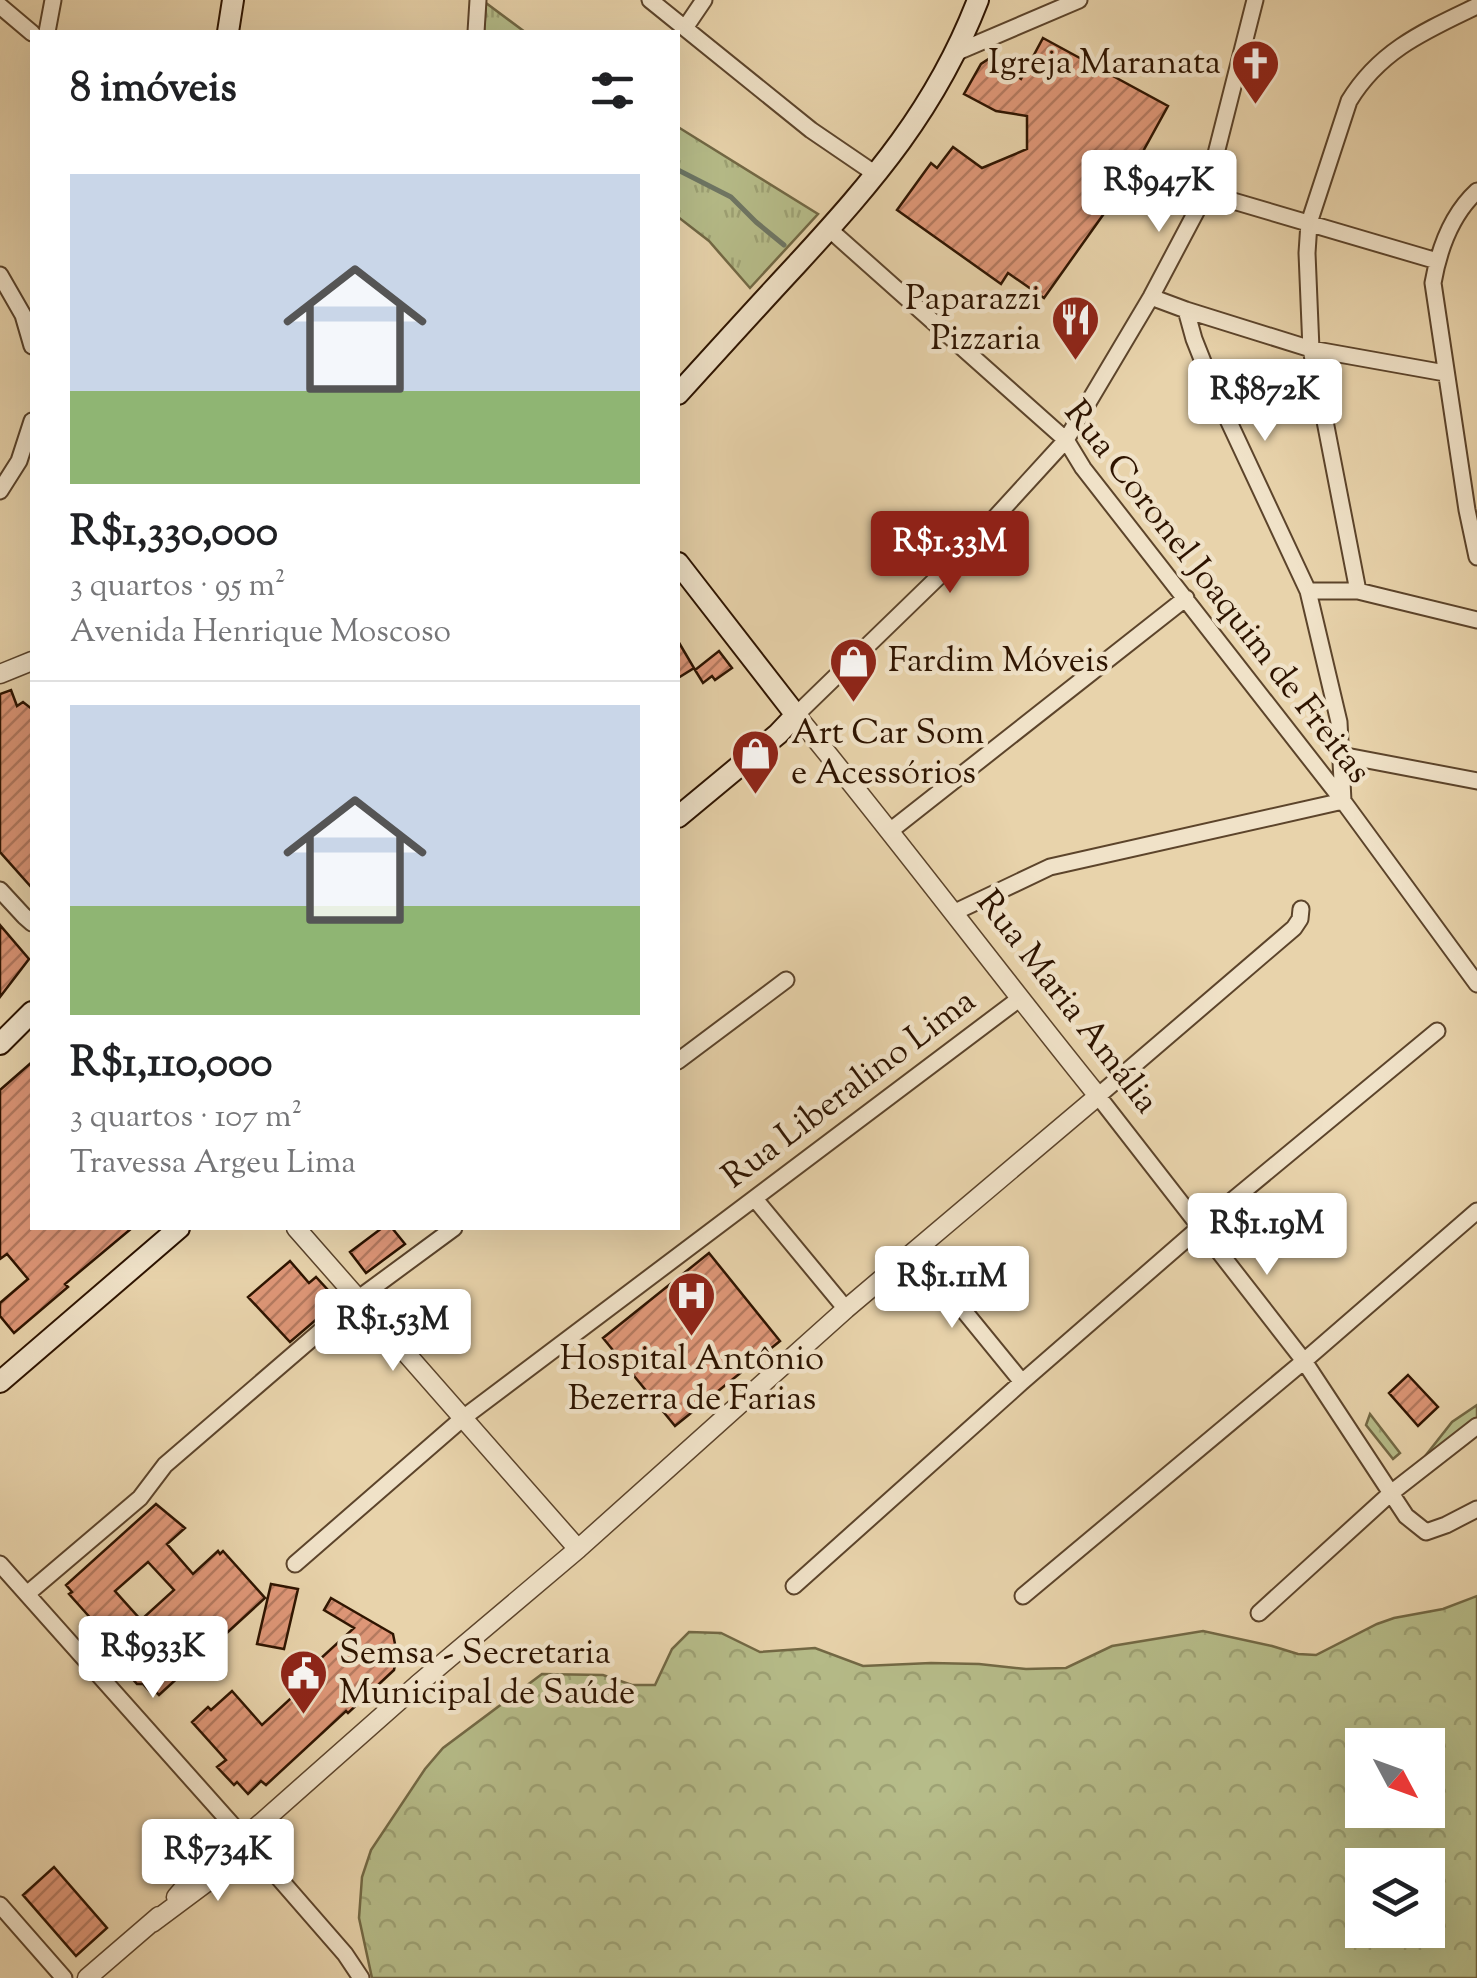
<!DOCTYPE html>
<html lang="pt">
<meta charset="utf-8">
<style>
body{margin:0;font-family:"Sorts Mill Goudy",serif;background:#f2f2f2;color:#202124;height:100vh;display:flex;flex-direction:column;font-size:38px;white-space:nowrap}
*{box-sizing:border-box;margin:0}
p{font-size:32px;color:#757577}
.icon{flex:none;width:55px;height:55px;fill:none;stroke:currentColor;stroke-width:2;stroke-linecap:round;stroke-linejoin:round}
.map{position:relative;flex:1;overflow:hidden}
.sheet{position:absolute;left:30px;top:30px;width:650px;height:1200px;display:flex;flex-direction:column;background:#fff;border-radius:0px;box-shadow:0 10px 40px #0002}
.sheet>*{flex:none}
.needle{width:65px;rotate:131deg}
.fabs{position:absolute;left:1345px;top:1728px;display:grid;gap:20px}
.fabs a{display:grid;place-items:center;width:100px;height:100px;border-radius:0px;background:#fff;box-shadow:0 10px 40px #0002;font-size:50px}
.price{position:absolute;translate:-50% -85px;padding:0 22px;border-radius:10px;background:#fff;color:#222;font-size:32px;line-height:65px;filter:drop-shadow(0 2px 5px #0008)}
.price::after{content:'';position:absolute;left:50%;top:60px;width:30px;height:22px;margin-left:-15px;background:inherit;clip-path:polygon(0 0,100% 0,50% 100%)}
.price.selected{background:#8f2418;color:#fff}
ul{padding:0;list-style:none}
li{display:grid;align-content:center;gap:20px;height:530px;padding:0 40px}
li+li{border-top:2px solid #e0e0e0}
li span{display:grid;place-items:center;height:310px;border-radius:0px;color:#555}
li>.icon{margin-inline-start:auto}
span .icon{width:180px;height:180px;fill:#fffc;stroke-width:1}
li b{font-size:42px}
h2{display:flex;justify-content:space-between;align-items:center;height:120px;padding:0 40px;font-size:42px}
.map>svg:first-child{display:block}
.grass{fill:url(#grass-tufts);stroke:#726844;stroke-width:2.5}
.forest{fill:url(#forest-crowns);stroke:#726844;stroke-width:2.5;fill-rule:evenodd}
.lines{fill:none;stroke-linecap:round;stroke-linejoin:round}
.stream{stroke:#6e7664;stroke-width:5}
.building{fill:url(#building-hatch);stroke:#2e1400;stroke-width:2.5;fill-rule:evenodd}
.minor-casing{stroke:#5c442b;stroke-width:19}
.tertiary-casing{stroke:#5c442b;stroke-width:21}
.secondary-casing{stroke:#2e1400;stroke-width:24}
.minor{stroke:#f0e2c8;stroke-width:15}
.tertiary{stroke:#f0e2c8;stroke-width:18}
.secondary{stroke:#f0e2c8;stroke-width:20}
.labels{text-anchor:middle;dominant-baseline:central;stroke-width:9;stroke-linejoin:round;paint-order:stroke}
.poi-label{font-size:35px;fill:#2e1400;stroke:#f0e2c8;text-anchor:start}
.street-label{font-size:35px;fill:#2e1400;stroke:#f0e2c8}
</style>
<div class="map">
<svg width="1477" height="1978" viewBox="0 0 1477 1978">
<defs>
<pattern id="grass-tufts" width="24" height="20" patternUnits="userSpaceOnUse" patternTransform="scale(2.5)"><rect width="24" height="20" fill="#b6bc89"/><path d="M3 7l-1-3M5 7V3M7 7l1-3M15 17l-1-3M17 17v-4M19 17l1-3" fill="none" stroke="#9da174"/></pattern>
<pattern id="forest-crowns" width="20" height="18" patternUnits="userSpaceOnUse" patternTransform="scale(2.5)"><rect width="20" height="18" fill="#b6bc89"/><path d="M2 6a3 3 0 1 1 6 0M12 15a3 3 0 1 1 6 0" fill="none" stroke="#9da174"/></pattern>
<pattern id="building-hatch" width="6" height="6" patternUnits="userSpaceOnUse" patternTransform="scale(2.5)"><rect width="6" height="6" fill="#df9778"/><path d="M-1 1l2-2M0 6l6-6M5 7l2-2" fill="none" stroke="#b57a60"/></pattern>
</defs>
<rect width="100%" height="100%" fill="#e8d3ab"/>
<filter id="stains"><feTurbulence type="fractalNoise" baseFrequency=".002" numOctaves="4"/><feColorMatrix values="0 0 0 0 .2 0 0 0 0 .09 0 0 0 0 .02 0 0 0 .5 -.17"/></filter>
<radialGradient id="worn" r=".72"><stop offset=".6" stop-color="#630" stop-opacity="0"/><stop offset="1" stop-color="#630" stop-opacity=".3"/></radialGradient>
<!-- grass -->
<path class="grass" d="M486 3 525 32H484Z
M678 127 818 214 750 288 709 241 678 217Z"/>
<!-- forest -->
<path class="forest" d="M1477 1405V1419L1422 1460 1452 1422Z
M1370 1414 1400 1453 1393 1459 1366 1425Z
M1477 1596V1978H372L359 1918 362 1877 371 1850 425 1769 443 1748 542 1674 603 1675 632 1685H655L672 1649 689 1632 721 1633 760 1652 815 1648 863 1666 931 1663 979 1664 1026 1669 1066 1668 1112 1646 1203 1631 1272 1646 1298 1654 1316 1655 1377 1624 1394 1618 1443 1609ZM1428 1745V1810H1362V1745ZM1428 1865V1930H1362V1865Z"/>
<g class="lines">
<!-- stream -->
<path class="stream" d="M678 170 731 197 756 222 784 245"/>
</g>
<!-- building -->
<path class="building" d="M1043 38 1168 106 1125 184 1044 298 1008 273 1001 284 897 210 931 163 937 168 953 147 982 168 1027 149V116L996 111 964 94 981 64 990 58 1021 79Z
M678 641 694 668 678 678Z
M719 651 732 668 715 680 712 676 703 683 695 670Z
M11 690 17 706 23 702 32 709V888L0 852V694Z
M0 925 29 959 0 997Z
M32 1062V1228H132L65 1284 68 1287 14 1333 0 1316V1303L28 1279 7 1254 0 1259V1090Z
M382 1228H392L405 1244 366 1273 350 1252Z
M709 1253 780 1341 675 1426 603 1338Z
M290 1261 309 1283 316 1277 338 1301 290 1342 248 1297Z
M1408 1375 1438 1407 1418 1426 1389 1393Z
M156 1504 185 1528 167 1544 193 1574 218 1551 220 1554 223 1551 265 1598 159 1695 156 1692 153 1695 143 1684H137L123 1668 124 1666 89 1626 94 1622 69 1594 72 1592 66 1585ZM148 1562 174 1590 141 1620 115 1591Z
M271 1584 298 1589 284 1649 257 1644Z
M331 1598 393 1634 397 1654 394 1670 348 1713 346 1711 266 1785 261 1781 248 1794 237 1782 234 1785 217 1767 226 1760 192 1722 208 1707 211 1710 232 1691 262 1725 314 1677 308 1670 354 1628 324 1610Z
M54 1867 107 1928 76 1956 23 1895Z"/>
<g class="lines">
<defs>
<path id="minor" d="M650 0 811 130 877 175
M0 6 32 33
M685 28 704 0
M47 32 53 0
M476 32 478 0
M955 53 1079 0
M1477 191C1451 215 1439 249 1433 283L1467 510 1477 557
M1206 193 1437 261
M829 229 1066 440 1083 468 1343 801 1477 984
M0 275 23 315 32 346
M1151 297 1186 310 1311 349 1445 373
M0 491 19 461 32 421
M1308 591H1358L1477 620
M1358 591 1311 349 1307 253 1309 223 1349 101C1380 50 1425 31 1477 6
M796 715 960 556 1066 440 1151 297 1206 193 1255 0
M1341 755 1477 781
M890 831 1186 598
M0 890 24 916 32 923
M1301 909 1300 919 1294 928 1098 1096 1304 1361 1406 1516 1426 1532 1446 1525 1477 1509
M953 913 1050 867 1343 801 1339 722 1308 591 1215 392 1194 339 1186 310
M678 1061 786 980
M755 1199 846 1309
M916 1252 1022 1382
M0 1564 244 1838 345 1954 361 1978
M295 1564 463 1418 1019 999
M794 1586 1022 1382 1199 1228 1437 1031
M27 1594 140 1498 165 1465 359 1298 454 1228
M1023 1596 1304 1361 1477 1211
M1259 1613 1391 1493 1477 1426
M0 1905 64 1978"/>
<path id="tertiary" d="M0 674 32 661
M296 1228 578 1549
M176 1897 212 1855 238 1843
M152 1923 207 1882 218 1873 244 1838 417 1685 578 1549 846 1309 1098 1096C996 970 899 840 796 715
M87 1978 159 1916"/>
<path id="secondary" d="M228 32 233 0
M678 394C717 351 757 307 797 264 874 180 936 109 978 0
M678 563 796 715 778 734 678 817
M0 1044 32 1012
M0 1382 179 1228"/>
</defs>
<!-- minor casing -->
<use href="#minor" class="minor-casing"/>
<!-- tertiary casing -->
<use href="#tertiary" class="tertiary-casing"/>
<!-- secondary casing -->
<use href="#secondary" class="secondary-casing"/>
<!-- minor -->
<use href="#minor" class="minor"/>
<!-- tertiary -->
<use href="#tertiary" class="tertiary"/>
<!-- secondary -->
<use href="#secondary" class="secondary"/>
</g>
<!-- icons -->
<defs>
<symbol id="church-pin" viewBox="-11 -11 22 30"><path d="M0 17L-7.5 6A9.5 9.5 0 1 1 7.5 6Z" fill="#8f2418" stroke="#f0e2c8"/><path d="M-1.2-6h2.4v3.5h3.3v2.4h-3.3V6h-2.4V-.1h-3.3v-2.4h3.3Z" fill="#fff"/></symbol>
<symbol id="restaurant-pin" viewBox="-11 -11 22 30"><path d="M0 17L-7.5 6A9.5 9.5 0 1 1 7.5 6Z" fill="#8f2418" stroke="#f0e2c8"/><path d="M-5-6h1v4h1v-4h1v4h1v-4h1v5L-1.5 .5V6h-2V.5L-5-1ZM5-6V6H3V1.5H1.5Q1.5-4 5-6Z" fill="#fff"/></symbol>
<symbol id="shop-pin" viewBox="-11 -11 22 30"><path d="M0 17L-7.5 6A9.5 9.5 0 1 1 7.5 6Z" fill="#8f2418" stroke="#f0e2c8"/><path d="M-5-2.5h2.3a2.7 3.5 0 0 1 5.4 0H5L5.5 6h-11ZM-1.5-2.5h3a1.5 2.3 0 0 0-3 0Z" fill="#fff"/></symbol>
<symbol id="hospital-pin" viewBox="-11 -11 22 30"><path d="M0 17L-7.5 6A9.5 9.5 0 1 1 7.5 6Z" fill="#8f2418" stroke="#f0e2c8"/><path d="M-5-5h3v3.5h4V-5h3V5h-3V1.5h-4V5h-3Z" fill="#fff"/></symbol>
<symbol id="civic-pin" viewBox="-11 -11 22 30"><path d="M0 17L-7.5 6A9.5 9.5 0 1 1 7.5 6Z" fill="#8f2418" stroke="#f0e2c8"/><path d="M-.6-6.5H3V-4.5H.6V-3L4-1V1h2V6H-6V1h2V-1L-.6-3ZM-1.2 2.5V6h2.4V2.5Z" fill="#fff"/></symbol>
</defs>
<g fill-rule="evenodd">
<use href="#church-pin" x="1228" y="36" width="55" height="75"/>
<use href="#restaurant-pin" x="1048" y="292" width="55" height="75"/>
<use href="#shop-pin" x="826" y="634" width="55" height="75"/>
<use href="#shop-pin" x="728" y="726" width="55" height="75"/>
<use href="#hospital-pin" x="664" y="1268" width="55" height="75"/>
<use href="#civic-pin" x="276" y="1646" width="55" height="75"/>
</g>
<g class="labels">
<!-- poi labels -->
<g class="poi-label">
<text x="1221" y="64" text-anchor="end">Igreja Maranata</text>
<text x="1041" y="300" text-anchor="end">Paparazzi<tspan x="1041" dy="40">Pizzaria</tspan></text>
<text x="888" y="662">Fardim Móveis</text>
<text x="791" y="734">Art Car Som<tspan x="791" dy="40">e Acessórios</tspan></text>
<text x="692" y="1360" text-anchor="middle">Hospital Antônio<tspan x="692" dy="40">Bezerra de Farias</tspan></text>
<text x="339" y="1654">Semsa - Secretaria<tspan x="339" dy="40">Municipal de Saúde</tspan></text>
</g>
<!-- street labels -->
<g class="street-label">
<text transform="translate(1216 593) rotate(52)">Rua Coronel Joaquim de Freitas</text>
<text transform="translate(1066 1003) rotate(52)">Rua Maria Amália</text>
<text transform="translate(850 1090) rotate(-37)">Rua Liberalino Lima</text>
</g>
</g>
<rect width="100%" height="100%" filter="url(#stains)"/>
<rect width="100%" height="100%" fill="url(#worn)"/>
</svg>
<div class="fabs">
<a><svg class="needle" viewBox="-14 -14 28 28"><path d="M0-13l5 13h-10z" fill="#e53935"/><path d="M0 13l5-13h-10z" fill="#757577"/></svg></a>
<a><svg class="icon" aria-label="layers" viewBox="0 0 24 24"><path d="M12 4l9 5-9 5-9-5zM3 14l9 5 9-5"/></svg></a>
</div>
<b class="price" style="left:1159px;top:235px">R$947K</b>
<b class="price" style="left:1265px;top:444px">R$872K</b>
<b class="price selected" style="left:950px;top:596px">R$1.33M</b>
<b class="price" style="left:1267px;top:1278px">R$1.19M</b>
<b class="price" style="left:952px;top:1331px">R$1.11M</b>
<b class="price" style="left:393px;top:1374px">R$1.53M</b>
<b class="price" style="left:153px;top:1701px">R$933K</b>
<b class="price" style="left:218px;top:1904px">R$734K</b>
<section class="sheet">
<h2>8 imóveis<svg class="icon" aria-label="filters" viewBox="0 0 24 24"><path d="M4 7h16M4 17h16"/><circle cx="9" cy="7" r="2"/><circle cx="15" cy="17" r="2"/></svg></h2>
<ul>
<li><span style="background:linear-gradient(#c9d6e8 70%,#8fb573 0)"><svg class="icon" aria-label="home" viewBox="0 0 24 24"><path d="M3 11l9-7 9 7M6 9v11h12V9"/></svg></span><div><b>R$1,330,000</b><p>3 quartos · 95 m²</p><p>Avenida Henrique Moscoso</p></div></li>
<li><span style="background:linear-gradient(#c9d6e8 65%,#8fb573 0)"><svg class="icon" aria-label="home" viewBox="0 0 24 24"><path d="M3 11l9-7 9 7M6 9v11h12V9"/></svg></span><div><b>R$1,110,000</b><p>3 quartos · 107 m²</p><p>Travessa Argeu Lima</p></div></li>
</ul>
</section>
</div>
